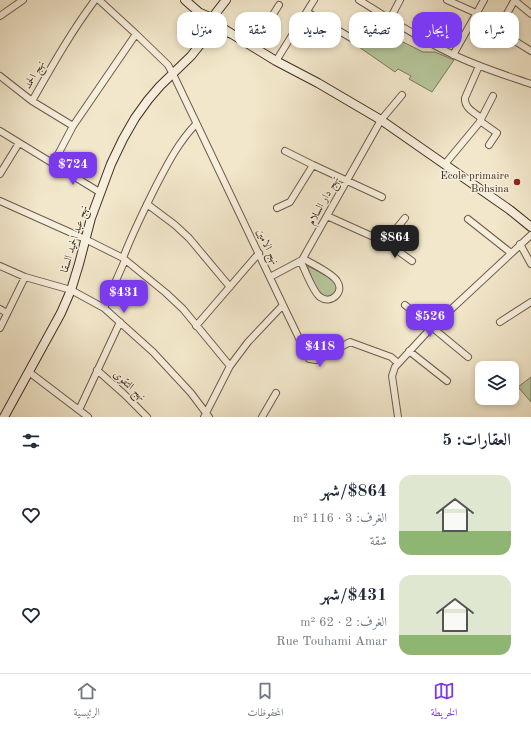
<!DOCTYPE html>
<html lang="ar">
<meta charset="utf-8">
<style>
body{margin:0;font-family:"Old Standard TT",Amiri,serif;background:#f2f2f3;color:#1f2937;direction:rtl;height:100vh;display:flex;flex-direction:column;font-size:15px;white-space:nowrap}
*{box-sizing:border-box;margin:0}
p{font-size:13px;color:#747a83}
.icon{flex:none;width:22px;height:22px;fill:none;stroke:currentColor;stroke-width:2;stroke-linecap:round;stroke-linejoin:round}
.map{position:relative;height:417px;overflow:hidden;direction:ltr}
.drawer{display:flex;flex-direction:column;background:#fff;flex:1}
.drawer>*{flex:none}
.guide{position:absolute;left:12px;top:12px;width:507px;height:36px;direction:rtl;display:flex;gap:8px}
.buttons{position:absolute;left:475px;top:361px;display:grid;gap:8px}
.buttons a{display:grid;place-items:center;width:44px;height:44px;border-radius:8px;background:#fff;box-shadow:0 2px 6px #0003;font-size:20px}
.price{position:absolute;translate:-50% -34px;padding:0 9px;border-radius:8px;background:#7c3aed;color:#fff;font-size:13px;line-height:26px;filter:drop-shadow(0 1px 2px #0008)}
.price::after{content:'';position:absolute;left:50%;top:24px;width:12px;height:9px;margin-left:-6px;background:inherit;clip-path:polygon(0 0,100% 0,50% 100%)}
.price.active{background:#222;color:#fff}
ul{padding:0;list-style:none}
li{display:flex;align-items:center;gap:12px;height:100px;padding:0 20px}
li span{display:grid;place-items:center;flex:none;width:112px;height:80px;border-radius:12px;color:#555}
li>.icon{margin-inline-start:auto}
span .icon{width:48px;height:48px;fill:#fffc;stroke-width:1}
li b{font-size:17px}
h2{display:flex;justify-content:space-between;align-items:center;height:48px;padding:0 20px;font-size:17px}
.chip{padding:0 14px;border-radius:12px;background:#fff;box-shadow:0 2px 6px #0003;font-size:14px;line-height:36px}
.chip.active{background:#7c3aed;color:#fff}
.tab-bar{display:flex;justify-content:space-around;align-items:center;height:56px;border-top:1px solid #e0e1e3;background:#fff;font-size:11px;color:#747a83}
.tab-bar a{display:grid;justify-items:center;gap:2px}
.tab-bar .active{color:#7c3aed}
.map>svg:first-child{display:block}
.green{fill:#b6c79b;stroke:#7c7a5e}
.lines{fill:none;stroke-linecap:round;stroke-linejoin:round}
.street-casing{stroke:#6d5c4b;stroke-width:8}
.secondary-casing{stroke:#412e20;stroke-width:10}
.street{stroke:#f7efdd;stroke-width:6}
.secondary{stroke:#f7efdd;stroke-width:8}
.poi-dot{fill:#8f2418;stroke:#f7efdd;stroke-width:1.5}
.labels{text-anchor:middle;dominant-baseline:central;stroke-width:3;stroke-linejoin:round;paint-order:stroke}
.street-label{font-size:11px;fill:#412e20;stroke:#f7efdd}
.poi-label{font-size:11px;fill:#412e20;stroke:#f7efdd;text-anchor:end}
</style>
<div class="map">
<svg width="531" height="417" viewBox="0 0 531 417">
<rect width="100%" height="100%" fill="#f2e7cb"/>
<filter id="stains"><feTurbulence type="fractalNoise" baseFrequency=".005" numOctaves="4"/><feColorMatrix values="0 0 0 0 .2 0 0 0 0 .09 0 0 0 0 .02 0 0 0 .5 -.17"/></filter>
<radialGradient id="worn" r=".72"><stop offset=".6" stop-color="#630" stop-opacity="0"/><stop offset="1" stop-color="#630" stop-opacity=".3"/></radialGradient>
<!-- green -->
<path class="green" d="M375 28 423 52H435L454 60 432 92 409 79 411 76 398 69 395 72 359 47Z
M308 266 332 279 337 286C336 291 335 295 330 296 318 300 311 276 308 268Z
M531 377V402L518 387Z"/>
<g class="lines">
<defs>
<path id="street" d="M359 0C390 19 421 40 454 55 479 67 505 75 531 84
M447 0 476 13
M514 0 531 14
M307 12 358 42
M0 16 23 0
M475 16 531 51
M390 19 400 0
M498 30 514 1
M136 34 168 65 173 74 283 305 248 342 230 366 204 417
M253 47 279 5
M453 55 484 0
M276 61 314 0
M479 66 465 98C464 108 474 112 481 118
M0 76 32 101 73 126
M32 101C52 66 71 32 95 0
M480 121 497 133 489 145
M0 131 101 193
M285 151 313 165 382 197
M53 164 73 126 136 34 99 0
M445 164 479 123 493 96
M0 174 19 143
M0 201 85 239 123 258 166 293 183 309 230 366
M147 204 175 225 189 238 230 287
M277 208 290 202 313 165
M327 216 387 243 392 234 405 218
M468 219 511 253
M387 243 412 261
M520 244 531 264
M123 258C132 234 144 210 156 186 168 163 178 143 196 124
M301 262C305 270 313 292 320 297 331 305 345 292 337 281 332 273 312 264 304 259
M0 266 25 277 71 290 104 308 153 352 191 393 209 417
M270 277 302 260 381 120 402 95
M283 305 309 359 316 360 319 359 350 342 391 357 398 363
M405 305 468 357
M104 308 125 260
M0 309 7 313
M500 322 531 302
M196 326 259 253
M0 328 25 277
M409 351 447 381
M97 370 124 394 147 417
M29 372 88 417
M79 410 120 322
M262 417 276 393
M398 417 392 376 395 367 431 328 531 235"/>
<path id="secondary" d="M185 0 202 15 208 23
M198 12 212 18 226 0
M217 21 224 29 232 34 276 61 318 83 381 120 510 210 531 227
M4 417 61 313 71 290 79 264 91 218 111 164 123 139 135 118 148 100 160 86 191 56 214 27 232 34"/>
</defs>
<!-- street casing -->
<use href="#street" class="street-casing"/>
<!-- secondary casing -->
<use href="#secondary" class="secondary-casing"/>
<!-- street -->
<use href="#street" class="street"/>
<!-- secondary -->
<use href="#secondary" class="secondary"/>
</g>
<!-- markers -->
<circle class="poi-dot" cx="517" cy="182" r="4"/>
<g class="labels">
<!-- street labels -->
<g class="street-label">
<text transform="translate(35 75) rotate(-60)">نهج الحمد</text>
<text transform="translate(324 201) rotate(-61)">نهج دار السلام</text>
<text transform="translate(75 239) rotate(-73)">نهج عبد الحميد السقا</text>
<text transform="translate(267 247) rotate(64)">نهج الامين</text>
<text transform="translate(129 386) rotate(42)">نهج التقوى</text>
</g>
<!-- poi labels -->
<g class="poi-label">
<text x="509" y="176">Ecole primaire<tspan x="509" dy="13">Bohsina</tspan></text>
</g>
</g>
<rect width="100%" height="100%" filter="url(#stains)"/>
<rect width="100%" height="100%" fill="url(#worn)"/>
</svg>
<div class="buttons">
<a><svg class="icon" aria-label="layers" viewBox="0 0 24 24"><path d="M12 4l9 5-9 5-9-5zM3 14l9 5 9-5"/></svg></a>
</div>
<b class="price" style="left:73px;top:186px">$724</b>
<b class="price active" style="left:395px;top:259px">$864</b>
<b class="price" style="left:124px;top:314px">$431</b>
<b class="price" style="left:430px;top:338px">$526</b>
<b class="price" style="left:320px;top:368px">$418</b>
<div class="guide">
<a class="chip">شراء</a>
<a class="chip active">إيجار</a>
<a class="chip">تصفية</a>
<a class="chip">جديد</a>
<a class="chip">شقة</a>
<a class="chip">منزل</a>
</div>
</div>
<section class="drawer">
<h2>العقارات: 5<svg class="icon" aria-label="filters" viewBox="0 0 24 24"><path d="M4 7h16M4 17h16"/><circle cx="9" cy="7" r="2"/><circle cx="15" cy="17" r="2"/></svg></h2>
<ul>
<li><span style="background:linear-gradient(#dfe7d0 70%,#8fb573 0)"><svg class="icon" aria-label="home" viewBox="0 0 24 24"><path d="M3 11l9-7 9 7M6 9v11h12V9"/></svg></span><div><b>$864/شهر</b><p>الغرف: 3 · 116 m²</p><p>شقة</p></div><svg class="icon" aria-label="heart" viewBox="0 0 24 24"><path d="M12 20l-8-8c-3-5 5-10 8-4 3-6 11-1 8 4z"/></svg></li>
<li><span style="background:linear-gradient(#dfe7d0 75%,#8fb573 0)"><svg class="icon" aria-label="home" viewBox="0 0 24 24"><path d="M3 11l9-7 9 7M6 9v11h12V9"/></svg></span><div><b>$431/شهر</b><p>الغرف: 2 · 62 m²</p><p>Rue Touhami Amar</p></div><svg class="icon" aria-label="heart" viewBox="0 0 24 24"><path d="M12 20l-8-8c-3-5 5-10 8-4 3-6 11-1 8 4z"/></svg></li>
</ul>
</section>
<nav class="tab-bar">
<a class="active"><svg class="icon" aria-label="map" viewBox="0 0 24 24"><path d="M3 6l6-2 6 2 6-2v14l-6 2-6-2-6 2zM9 4v14M15 6v14"/></svg>الخريطة</a>
<a><svg class="icon" aria-label="saved" viewBox="0 0 24 24"><path d="M7 4h10v16l-5-4-5 4z"/></svg>المحفوظات</a>
<a><svg class="icon" aria-label="home" viewBox="0 0 24 24"><path d="M3 11l9-7 9 7M6 9v11h12V9"/></svg>الرئيسية</a>
</nav>
